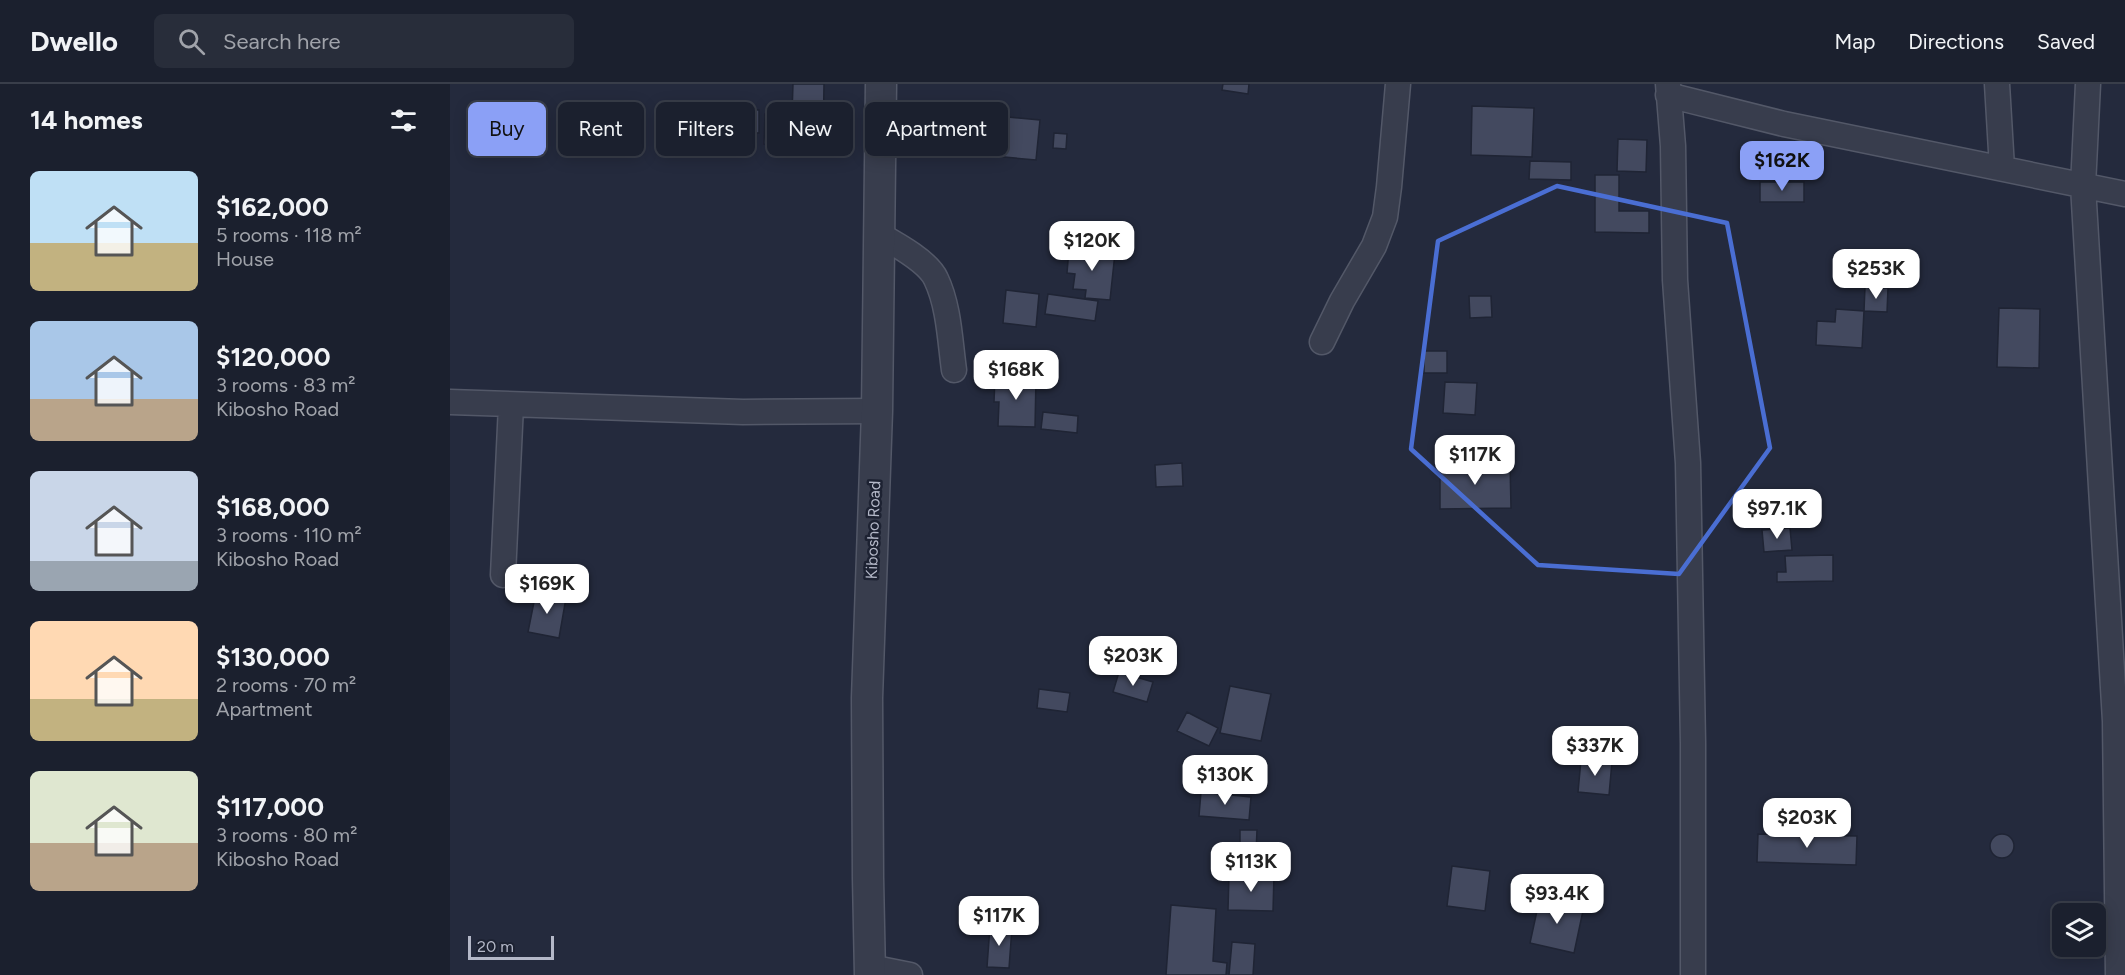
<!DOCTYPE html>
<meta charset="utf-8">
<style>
body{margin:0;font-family:Figtree,sans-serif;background:#282d3a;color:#f1f3f6;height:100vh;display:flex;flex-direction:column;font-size:22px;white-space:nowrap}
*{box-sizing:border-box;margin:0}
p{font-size:20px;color:#a0a3aa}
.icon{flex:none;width:33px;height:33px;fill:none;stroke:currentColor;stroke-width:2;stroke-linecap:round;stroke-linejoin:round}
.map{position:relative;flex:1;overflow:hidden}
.sheet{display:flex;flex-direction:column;background:#1b202e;width:450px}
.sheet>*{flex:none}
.top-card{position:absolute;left:18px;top:18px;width:570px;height:54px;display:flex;gap:12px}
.fabs{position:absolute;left:1602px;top:819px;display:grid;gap:12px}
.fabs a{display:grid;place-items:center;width:54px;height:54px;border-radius:9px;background:#1b202e;box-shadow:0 3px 15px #0003,0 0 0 2px #393e4a;font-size:30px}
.scale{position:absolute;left:18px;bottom:15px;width:86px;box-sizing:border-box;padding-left:6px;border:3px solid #b4b8c8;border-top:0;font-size:16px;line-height:21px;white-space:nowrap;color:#b4b8c8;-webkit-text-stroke:4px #1d2232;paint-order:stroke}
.price{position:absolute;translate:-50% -51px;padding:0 14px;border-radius:12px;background:#fff;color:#222;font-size:20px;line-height:39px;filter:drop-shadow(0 2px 3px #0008)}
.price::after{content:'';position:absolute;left:50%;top:36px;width:18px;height:14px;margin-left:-9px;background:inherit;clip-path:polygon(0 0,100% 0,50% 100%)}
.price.active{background:#8ba0f6;color:#111}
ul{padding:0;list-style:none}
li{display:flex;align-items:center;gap:18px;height:150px;padding:0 30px}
li span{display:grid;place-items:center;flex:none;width:168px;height:120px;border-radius:9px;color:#555}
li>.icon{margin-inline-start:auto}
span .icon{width:72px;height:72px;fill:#fffc;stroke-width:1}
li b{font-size:26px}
h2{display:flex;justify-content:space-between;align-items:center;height:72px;padding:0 30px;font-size:26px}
.chip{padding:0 21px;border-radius:9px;background:#1b202e;box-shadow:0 3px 15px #0003,0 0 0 2px #393e4a;font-size:21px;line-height:54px}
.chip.active{background:#8ba0f6;color:#111}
header{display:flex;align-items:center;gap:36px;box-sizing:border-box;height:84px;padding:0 30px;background:#1b202e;border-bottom:2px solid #393e4a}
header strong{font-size:28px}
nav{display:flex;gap:33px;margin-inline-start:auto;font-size:21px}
.search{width:420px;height:54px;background:#282d3a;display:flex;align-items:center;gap:15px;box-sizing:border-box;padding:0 21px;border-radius:9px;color:#a0a3aa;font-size:22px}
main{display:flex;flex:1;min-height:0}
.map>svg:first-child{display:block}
.building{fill:#43495f;stroke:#1f2434;stroke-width:1.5}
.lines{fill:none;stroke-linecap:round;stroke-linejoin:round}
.minor-casing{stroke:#535868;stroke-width:27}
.tertiary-casing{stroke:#535868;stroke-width:33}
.minor{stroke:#383d4d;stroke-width:24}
.tertiary{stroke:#383d4d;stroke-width:30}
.marked{fill:none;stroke:#4a6ed3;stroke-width:4.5;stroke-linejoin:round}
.labels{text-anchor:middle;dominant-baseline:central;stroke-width:5;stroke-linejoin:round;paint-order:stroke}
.street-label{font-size:16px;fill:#b4b8c8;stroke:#1d2232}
</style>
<header>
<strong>Dwello</strong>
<div class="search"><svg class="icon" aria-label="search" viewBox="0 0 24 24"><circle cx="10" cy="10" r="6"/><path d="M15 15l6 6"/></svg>Search here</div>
<nav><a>Map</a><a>Directions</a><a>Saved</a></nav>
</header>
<main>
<section class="sheet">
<h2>14 homes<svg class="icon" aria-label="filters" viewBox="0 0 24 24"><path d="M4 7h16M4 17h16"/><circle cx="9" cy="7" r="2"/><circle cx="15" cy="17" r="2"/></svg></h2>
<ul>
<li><span style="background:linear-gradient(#bfe0f5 60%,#c2b280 0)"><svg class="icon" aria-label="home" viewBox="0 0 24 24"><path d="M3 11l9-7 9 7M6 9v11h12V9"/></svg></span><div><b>$162,000</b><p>5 rooms · 118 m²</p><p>House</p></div></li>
<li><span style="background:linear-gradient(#a9c7e8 65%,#b9a48a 0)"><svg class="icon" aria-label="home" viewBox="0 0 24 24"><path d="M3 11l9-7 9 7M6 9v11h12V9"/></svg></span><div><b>$120,000</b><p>3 rooms · 83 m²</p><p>Kibosho Road</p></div></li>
<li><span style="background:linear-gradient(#c9d6e8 75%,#9aa5b1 0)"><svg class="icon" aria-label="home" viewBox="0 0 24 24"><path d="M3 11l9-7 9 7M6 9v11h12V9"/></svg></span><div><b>$168,000</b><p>3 rooms · 110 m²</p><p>Kibosho Road</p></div></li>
<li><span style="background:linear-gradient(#ffd9b3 65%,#c2b280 0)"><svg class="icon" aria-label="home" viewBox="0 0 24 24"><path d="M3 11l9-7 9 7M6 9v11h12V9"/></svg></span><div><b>$130,000</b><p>2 rooms · 70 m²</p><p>Apartment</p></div></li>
<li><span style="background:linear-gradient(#dfe7d0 60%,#b9a48a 0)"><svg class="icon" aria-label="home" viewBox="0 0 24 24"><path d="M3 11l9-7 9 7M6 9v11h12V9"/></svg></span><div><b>$117,000</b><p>3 rooms · 80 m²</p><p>Kibosho Road</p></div></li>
</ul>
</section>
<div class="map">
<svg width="1675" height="891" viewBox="0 0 1675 891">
<rect width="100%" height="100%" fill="#242a3d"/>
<!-- building -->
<path class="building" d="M343 0H374L373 61 314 60 315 30H342Z
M773 0H799L798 10 772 6Z
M1022 22 1084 24 1082 73 1021 71Z
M262 25 309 26V49L262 48Z
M536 31 590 36 586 76 532 71Z
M604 49 617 50 616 65 603 64Z
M1168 55 1197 56 1196 88 1167 87Z
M1080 77 1121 78V96L1079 95Z
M1145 91H1169V127H1199V149L1145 148Z
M1310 98H1354V118H1310Z
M619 165 665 169 660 216 635 214 636 206 623 205 625 190 617 189Z
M1415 203 1438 204 1437 228 1414 227Z
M556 206 589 210 586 243 553 239Z
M598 210 648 217 645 237 595 230Z
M1019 212H1041L1042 233 1020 234Z
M1549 224 1590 225 1589 284 1547 283Z
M1386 225 1414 227 1412 264 1366 261 1367 237 1385 238Z
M974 267H997V289H974Z
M545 293 586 294 585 343 548 342 549 318H544Z
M995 298 1027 299 1025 331 993 329Z
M593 328 628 332 627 349 591 345Z
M732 379 733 402 706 403 705 381Z
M1060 379 1061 424 990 425V380Z
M1340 444 1342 466 1314 468 1312 446Z
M1383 471V497L1327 498V488H1336L1335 472Z
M86 508 116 514 109 554 78 548Z
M669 588 703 598 697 618 663 608Z
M780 602 821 610 811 657 770 649Z
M589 605 620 609 617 628 587 624Z
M737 628 768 644 759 662 727 647Z
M1131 676 1162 678 1159 711 1128 708Z
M751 708 801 713 799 736 749 732Z
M790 746H807L806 769H790Z
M1308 750 1407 752 1406 781 1307 778Z
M1540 762a12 12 0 1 1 24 0a12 12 0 1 1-24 0Z
M1002 782 1040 787 1035 827 997 822Z
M779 790 824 791 823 827 778 826Z
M1090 813 1134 822 1124 869 1080 859Z
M721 821 766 825 763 877 777 879 776 891H716Z
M540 842 562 844 559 884 537 883Z
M782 858 805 860 803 891H779Z"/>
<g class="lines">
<defs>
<path id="minor" d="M1218 0 1223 62 1225 196 1238 379 1243 659V891
M1547 0 1552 84
M1638 0 1633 102 1665 637 1668 891
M1218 11 1334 40 1675 110
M428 150C444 159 478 177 486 195 499 222 500 257 504 286
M872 258 892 217 924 162 935 133 939 103 948 0
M0 318 293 328 427 327
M53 491 61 321
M420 883 460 891"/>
<path id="tertiary" d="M420 891 418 794 417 614 427 327 431 0"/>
</defs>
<!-- minor casing -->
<use href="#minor" class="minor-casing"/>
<!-- tertiary casing -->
<use href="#tertiary" class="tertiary-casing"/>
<!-- minor -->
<use href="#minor" class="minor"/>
<!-- tertiary -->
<use href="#tertiary" class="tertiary"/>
</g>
<!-- marked area -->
<path class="marked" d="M1107 102 1277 139 1320 364 1229 490 1088 481 961 365 988 157Z"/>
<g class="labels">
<!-- street labels -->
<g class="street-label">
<text transform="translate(423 446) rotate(-88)">Kibosho Road</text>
</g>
</g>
</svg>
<div class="fabs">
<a><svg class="icon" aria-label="layers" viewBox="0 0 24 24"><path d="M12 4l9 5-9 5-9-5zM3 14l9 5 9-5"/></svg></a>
</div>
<div class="scale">20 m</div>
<b class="price active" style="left:1332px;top:108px">$162K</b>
<b class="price" style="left:642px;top:188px">$120K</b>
<b class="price" style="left:1426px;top:216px">$253K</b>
<b class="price" style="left:566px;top:317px">$168K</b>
<b class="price" style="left:1025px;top:402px">$117K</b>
<b class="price" style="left:1327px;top:456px">$97.1K</b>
<b class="price" style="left:97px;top:531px">$169K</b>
<b class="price" style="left:683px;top:603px">$203K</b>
<b class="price" style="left:1145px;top:693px">$337K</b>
<b class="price" style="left:775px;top:722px">$130K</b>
<b class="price" style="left:1357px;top:765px">$203K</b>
<b class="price" style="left:801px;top:809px">$113K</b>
<b class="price" style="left:1107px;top:841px">$93.4K</b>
<b class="price" style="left:549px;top:863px">$117K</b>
<div class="top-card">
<a class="chip active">Buy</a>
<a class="chip">Rent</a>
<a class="chip">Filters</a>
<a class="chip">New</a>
<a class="chip">Apartment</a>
</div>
</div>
</main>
